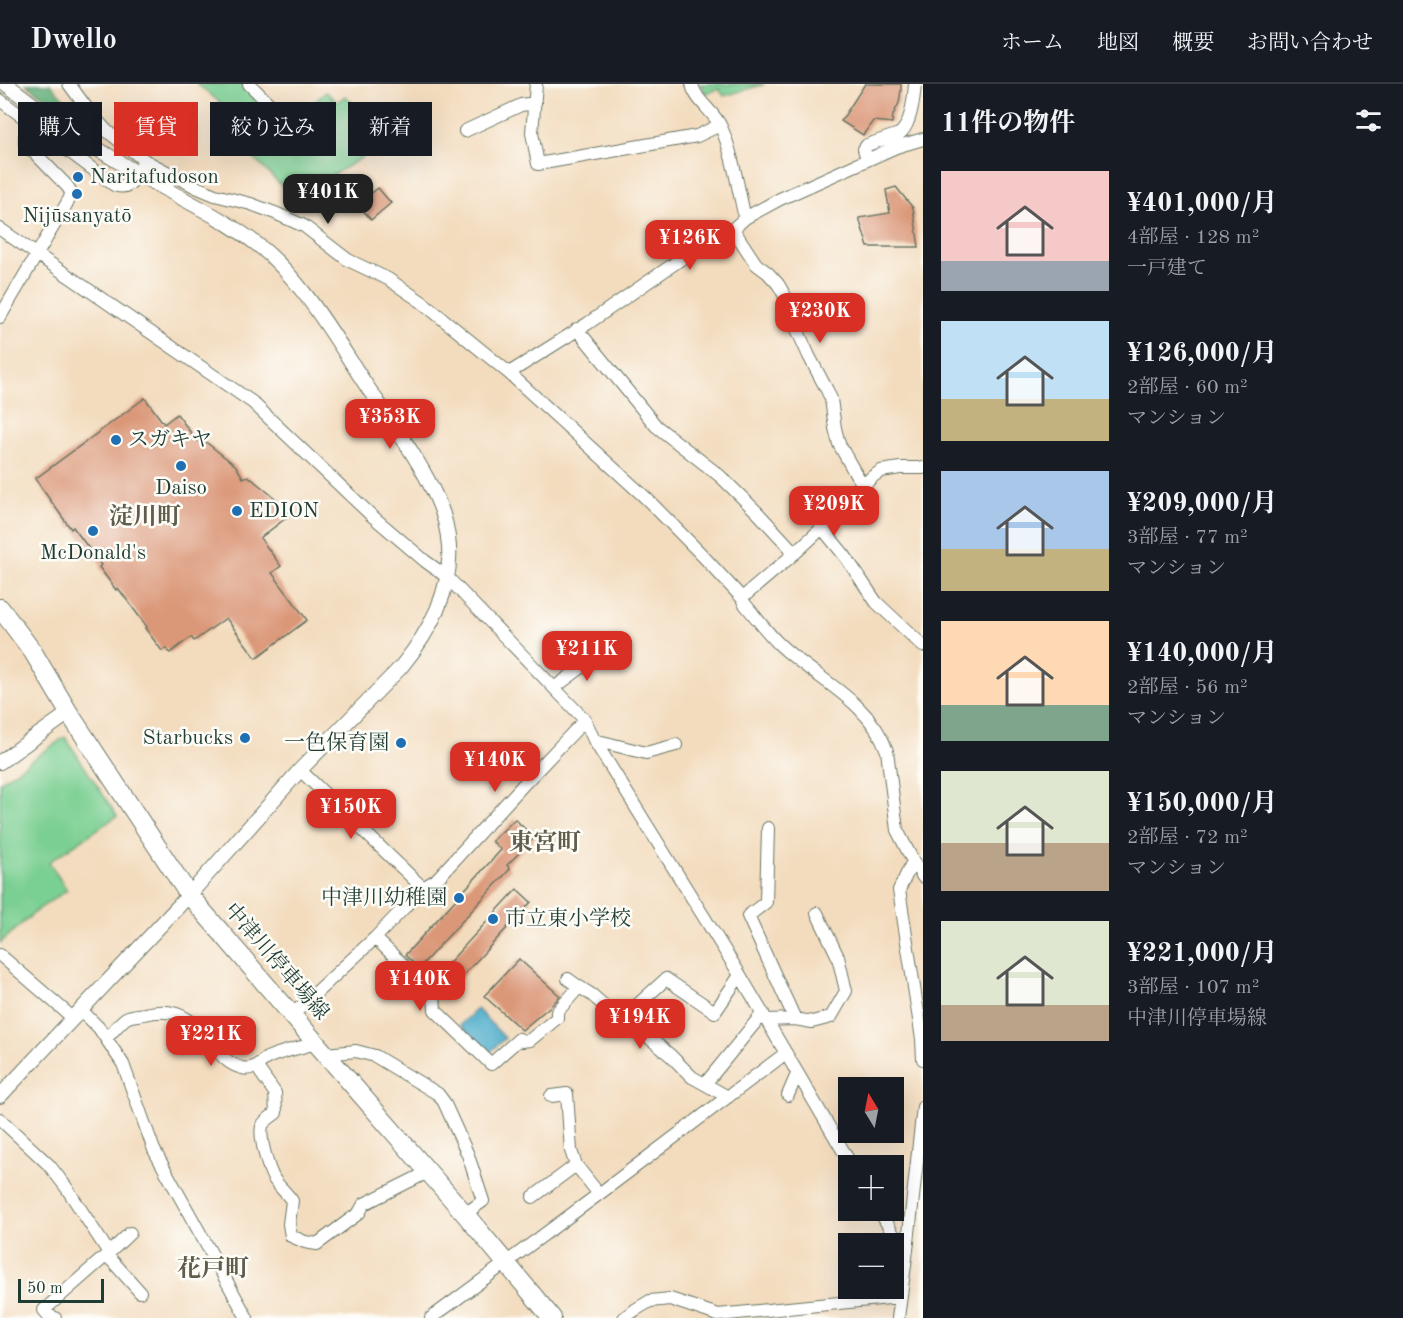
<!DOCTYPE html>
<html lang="ja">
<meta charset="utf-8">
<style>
body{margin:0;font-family:"Old Standard TT","Noto Serif JP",serif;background:#242831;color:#f1f3f6;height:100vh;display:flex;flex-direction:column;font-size:22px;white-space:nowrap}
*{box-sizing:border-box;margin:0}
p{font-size:20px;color:#9ea1a6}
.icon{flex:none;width:33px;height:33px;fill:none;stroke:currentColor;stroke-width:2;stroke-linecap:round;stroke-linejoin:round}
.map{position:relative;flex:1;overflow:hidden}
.panel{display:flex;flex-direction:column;background:#171b24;width:480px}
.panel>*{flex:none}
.top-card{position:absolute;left:18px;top:18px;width:570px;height:54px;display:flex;gap:12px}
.needle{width:39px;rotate:350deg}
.buttons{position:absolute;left:838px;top:993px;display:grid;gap:12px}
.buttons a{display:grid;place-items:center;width:66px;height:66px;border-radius:0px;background:#171b24;box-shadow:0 6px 24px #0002;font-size:30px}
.scale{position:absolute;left:18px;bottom:15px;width:86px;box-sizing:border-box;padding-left:6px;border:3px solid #1f3d34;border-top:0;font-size:16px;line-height:21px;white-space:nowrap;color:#1f3d34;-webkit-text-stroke:4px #fdfcf7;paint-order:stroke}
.price{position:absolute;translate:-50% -51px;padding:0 14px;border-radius:12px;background:#d93025;color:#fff;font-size:20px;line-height:39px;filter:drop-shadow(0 2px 3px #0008)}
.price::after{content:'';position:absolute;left:50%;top:36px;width:18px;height:14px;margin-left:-9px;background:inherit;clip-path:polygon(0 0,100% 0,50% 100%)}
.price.selected{background:#222;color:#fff}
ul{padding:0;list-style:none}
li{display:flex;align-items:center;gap:18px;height:150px;padding:0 18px}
li span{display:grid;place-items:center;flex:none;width:168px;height:120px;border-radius:0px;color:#555}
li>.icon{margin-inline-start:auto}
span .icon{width:72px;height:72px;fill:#fffc;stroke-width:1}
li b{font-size:26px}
h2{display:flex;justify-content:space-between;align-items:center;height:72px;padding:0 18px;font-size:26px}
.pill{padding:0 21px;border-radius:0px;background:#171b24;box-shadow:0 6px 24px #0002;font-size:21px;line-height:54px}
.pill.selected{background:#d93025;color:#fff}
header{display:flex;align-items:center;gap:36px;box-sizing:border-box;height:84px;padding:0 30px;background:#171b24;border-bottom:2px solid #363941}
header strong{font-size:28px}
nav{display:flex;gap:33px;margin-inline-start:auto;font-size:21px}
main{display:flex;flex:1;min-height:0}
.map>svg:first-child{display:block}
.green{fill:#7acf92;stroke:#4c8663;stroke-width:1.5}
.forest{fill:#63b27c;stroke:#417858;stroke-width:1.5}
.water{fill:#4bacca;stroke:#35747f;stroke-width:1.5}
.building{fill:#db9879}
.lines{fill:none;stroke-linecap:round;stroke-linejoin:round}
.minor-casing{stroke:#697564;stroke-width:14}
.tertiary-casing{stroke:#697564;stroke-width:16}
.primary-casing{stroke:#697564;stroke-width:20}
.minor{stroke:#fff;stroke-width:12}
.tertiary{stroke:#fff;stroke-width:14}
.primary{stroke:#fff;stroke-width:18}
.poi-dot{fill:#1f6fb2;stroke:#fdfcf7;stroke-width:2}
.labels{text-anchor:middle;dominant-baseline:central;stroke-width:5;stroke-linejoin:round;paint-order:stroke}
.poi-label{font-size:21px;fill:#1f3d34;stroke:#fdfcf7;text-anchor:start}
.street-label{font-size:21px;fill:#1f3d34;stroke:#fdfcf7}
.quarter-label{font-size:24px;font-weight:bold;fill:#615d4c;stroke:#fdfcf7}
</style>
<header>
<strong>Dwello</strong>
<nav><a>ホーム</a><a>地図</a><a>概要</a><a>お問い合わせ</a></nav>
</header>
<main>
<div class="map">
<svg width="923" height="1234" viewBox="0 0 923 1234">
<rect width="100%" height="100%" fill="#fdfcf7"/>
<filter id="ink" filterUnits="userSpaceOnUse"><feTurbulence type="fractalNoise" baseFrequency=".0167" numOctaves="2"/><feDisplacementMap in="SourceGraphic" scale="12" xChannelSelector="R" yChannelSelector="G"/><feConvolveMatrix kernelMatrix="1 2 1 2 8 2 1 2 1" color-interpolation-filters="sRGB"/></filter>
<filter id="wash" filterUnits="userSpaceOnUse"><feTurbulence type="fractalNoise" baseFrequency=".008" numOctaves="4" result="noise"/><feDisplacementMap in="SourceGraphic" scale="24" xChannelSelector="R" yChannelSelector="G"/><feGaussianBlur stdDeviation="1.35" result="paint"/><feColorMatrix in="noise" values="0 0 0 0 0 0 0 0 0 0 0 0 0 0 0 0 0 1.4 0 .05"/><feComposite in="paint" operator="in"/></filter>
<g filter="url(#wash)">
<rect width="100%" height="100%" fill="#f3dcbe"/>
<!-- green -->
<path class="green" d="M197 0H244L287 42 326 8 337 18 345 12 393 55 294 114 238 59 250 40 238 33Z
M700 0H765L724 12 719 5 705 9Z
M65 653 117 732 49 778 67 806 36 827 0 859V698Z"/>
<!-- forest -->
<path class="forest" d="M26 0H50L96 49V51Z"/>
<!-- water -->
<path class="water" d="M477 925 505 954 488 970 460 941Z"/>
<g id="blocks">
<!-- building -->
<path class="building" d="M865 0H901V6L899 19 893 31 892 39 873 37 863 51 841 37Z
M896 103 913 124 919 163H868L859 134 890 129 886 106Z
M378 104 391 119 371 136 358 120Z
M145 314 164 340 177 330 197 357 202 355 236 382 243 394 248 392 281 419 290 431 260 454 281 482 272 489 307 536 256 574 226 534 194 557 191 553 170 569 166 564 162 567 145 544 147 543 118 504 116 506 99 483 101 481 73 443 71 445 35 395Z
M515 735 534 754 507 781 510 785 419 884 405 871 501 766 492 757Z
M517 805 531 818 446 910 432 897Z
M519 875 560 912 553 920 522 946 484 912Z"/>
</g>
</g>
<g filter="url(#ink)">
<use href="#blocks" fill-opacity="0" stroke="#697564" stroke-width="1.5"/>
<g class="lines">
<defs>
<path id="minor" d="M69 0 91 30 107 47 144 76
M249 0 297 47
M536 0 532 49 538 80 697 52 720 41
M692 0C695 17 714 27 721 43 733 70 738 105 745 134
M0 16 114 101C132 108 138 89 144 76L196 103 215 111 251 120 275 129 304 142 348 176 388 195 422 218 509 289 647 415 702 471 742 514 744 519C755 532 765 546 777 558 813 594 869 615 887 667L897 746 913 777 923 793
M465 47 521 21 535 19
M867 76 864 65 867 61 899 50C911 42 914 13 915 0
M0 145 252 318 371 431 425 477 447 493 585 636 594 656 740 891 852 1082
M733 145 756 180 768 189 778 200 785 212 796 243 809 272 827 306 831 315 835 344 839 360 854 387 864 402
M0 233 70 114 71 108 67 102 25 59V53L32 39
M577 245 656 342 720 392 757 428 795 469
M509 289 587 240 681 175 733 145 745 134 780 115 896 63 923 55
M822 444 845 472 876 518 923 562
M742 514 795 469 822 444 872 393 881 387 900 384H923
M554 604 602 568
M594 656 646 669 676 661
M300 686 423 804
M913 777 899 806 922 955 923 975
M375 854 434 910 435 926 491 980 519 955 522 957 530 956 557 934V928L579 903
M0 871 73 934
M568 895C576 901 584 906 592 911 602 919 611 931 624 933L670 971 692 993 728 1013
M81 926 99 944 123 980 154 1066 247 1234
M292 931 375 854 423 804 436 796 524 700 585 636
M624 933 666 895 715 928 740 891
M795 935 812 938 831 933 846 907 838 873 817 829
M767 936 795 935 748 832 766 818 768 744
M106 954C113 948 119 939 126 934 131 931 139 931 144 930 168 924 185 929 202 948 216 962 222 979 242 984 253 987 259 979 267 974 282 967 300 964 316 959
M326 970 356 967 375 972 438 1010 444 1018 468 1071 483 1117 465 1130
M256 982 275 1009 276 1029C271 1033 264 1037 262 1042 259 1053 268 1085 274 1095 279 1103 287 1109 292 1117L289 1140 291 1152 305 1158 317 1160 359 1129 364 1120 428 1088
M705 1000 763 929
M788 1011 797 990
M551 1012 567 1010 571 1067 576 1081 599 1110
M0 1035 49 1081 66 1103 109 1169 44 1226 48 1231 55 1234
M533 1113 576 1081
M879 1126 896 1155 908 1158
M109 1169 130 1149
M107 1171 140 1208
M431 1234 599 1110 786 969
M624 1234 635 1226 650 1217 670 1215 718 1231 900 1213
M898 1234 908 1158 923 1023"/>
<path id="tertiary" d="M0 678 69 629
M0 1012 189 811 300 686 401 583C428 550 452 507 449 463 448 447 444 430 437 415 420 376 392 339 368 304 336 256 303 196 258 161 221 132 177 113 137 89 91 62 48 33 6 0"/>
<path id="primary" d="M0 524 33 568 69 629 189 811 316 959 465 1130 552 1234"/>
</defs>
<!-- minor casing -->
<use href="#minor" class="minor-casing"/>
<!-- tertiary casing -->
<use href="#tertiary" class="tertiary-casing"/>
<!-- primary casing -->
<use href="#primary" class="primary-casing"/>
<!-- minor -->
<use href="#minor" class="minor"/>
<!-- tertiary -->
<use href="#tertiary" class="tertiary"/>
<!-- primary -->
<use href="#primary" class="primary"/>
</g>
</g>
<!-- markers -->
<g class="poi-dot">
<circle cx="78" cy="93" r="6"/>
<circle cx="77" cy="110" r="6"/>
<circle cx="116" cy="356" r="6"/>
<circle cx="181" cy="382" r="6"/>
<circle cx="237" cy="427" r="6"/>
<circle cx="93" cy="447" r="6"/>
<circle cx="245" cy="654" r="6"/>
<circle cx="401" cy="659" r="6"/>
<circle cx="459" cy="814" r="6"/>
<circle cx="493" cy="835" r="6"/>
</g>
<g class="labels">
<!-- poi labels -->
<g class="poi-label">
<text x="90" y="93">Naritafudoson</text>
<text x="77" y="132" text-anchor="middle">Nijūsanyatō</text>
<text x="128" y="356">スガキヤ</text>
<text x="181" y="404" text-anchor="middle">Daiso</text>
<text x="249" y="427">EDION</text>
<text x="93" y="469" text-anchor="middle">McDonald's</text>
<text x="233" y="654" text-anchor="end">Starbucks</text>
<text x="389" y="659" text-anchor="end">一色保育園</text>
<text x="447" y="814" text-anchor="end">中津川幼稚園</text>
<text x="505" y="835">市立東小学校</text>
</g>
<!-- street labels -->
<g class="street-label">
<text transform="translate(276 878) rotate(49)">中津川停車場線</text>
</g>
<!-- quarter labels -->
<g class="quarter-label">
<text x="145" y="434">淀川町</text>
<text x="545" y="760">東宮町</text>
<text x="213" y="1186">花戸町</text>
</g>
</g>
</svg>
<div class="buttons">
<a><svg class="needle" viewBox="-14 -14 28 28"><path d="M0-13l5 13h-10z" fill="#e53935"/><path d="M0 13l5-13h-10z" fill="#9ea1a6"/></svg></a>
<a>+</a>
<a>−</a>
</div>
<div class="scale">50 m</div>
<b class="price selected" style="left:328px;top:141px">¥401K</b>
<b class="price" style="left:690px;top:187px">¥126K</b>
<b class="price" style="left:820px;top:260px">¥230K</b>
<b class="price" style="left:390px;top:366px">¥353K</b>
<b class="price" style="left:834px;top:453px">¥209K</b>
<b class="price" style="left:587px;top:598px">¥211K</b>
<b class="price" style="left:495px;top:709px">¥140K</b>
<b class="price" style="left:351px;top:756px">¥150K</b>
<b class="price" style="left:420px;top:928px">¥140K</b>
<b class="price" style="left:640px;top:966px">¥194K</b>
<b class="price" style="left:211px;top:983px">¥221K</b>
<div class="top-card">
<a class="pill">購入</a>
<a class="pill selected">賃貸</a>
<a class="pill">絞り込み</a>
<a class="pill">新着</a>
</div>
</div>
<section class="panel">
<h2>11件の物件<svg class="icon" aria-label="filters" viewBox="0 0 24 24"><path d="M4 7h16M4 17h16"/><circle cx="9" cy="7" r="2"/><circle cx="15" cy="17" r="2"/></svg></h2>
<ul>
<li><span style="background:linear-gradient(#f6c9c9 75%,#9aa5b1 0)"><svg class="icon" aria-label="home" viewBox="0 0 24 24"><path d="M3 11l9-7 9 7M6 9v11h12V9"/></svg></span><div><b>¥401,000/月</b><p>4部屋 · 128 m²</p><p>一戸建て</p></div></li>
<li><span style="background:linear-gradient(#bfe0f5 65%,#c2b280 0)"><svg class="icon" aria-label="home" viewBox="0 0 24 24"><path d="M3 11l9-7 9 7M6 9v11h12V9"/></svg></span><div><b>¥126,000/月</b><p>2部屋 · 60 m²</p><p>マンション</p></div></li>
<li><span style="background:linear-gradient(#a9c7e8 65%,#c2b280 0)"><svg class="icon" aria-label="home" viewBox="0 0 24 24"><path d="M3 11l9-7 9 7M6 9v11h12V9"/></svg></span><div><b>¥209,000/月</b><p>3部屋 · 77 m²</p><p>マンション</p></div></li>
<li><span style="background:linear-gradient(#ffd9b3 70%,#7fa58c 0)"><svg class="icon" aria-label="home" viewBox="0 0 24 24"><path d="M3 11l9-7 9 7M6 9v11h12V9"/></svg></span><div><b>¥140,000/月</b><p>2部屋 · 56 m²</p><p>マンション</p></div></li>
<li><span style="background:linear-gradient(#dfe7d0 60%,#b9a48a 0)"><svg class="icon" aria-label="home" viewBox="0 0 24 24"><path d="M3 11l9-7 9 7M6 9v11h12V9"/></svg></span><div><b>¥150,000/月</b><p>2部屋 · 72 m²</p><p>マンション</p></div></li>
<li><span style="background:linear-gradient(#dfe7d0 70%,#b9a48a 0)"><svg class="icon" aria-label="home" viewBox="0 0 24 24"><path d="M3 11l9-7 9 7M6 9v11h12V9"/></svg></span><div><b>¥221,000/月</b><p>3部屋 · 107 m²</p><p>中津川停車場線</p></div></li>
</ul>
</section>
</main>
